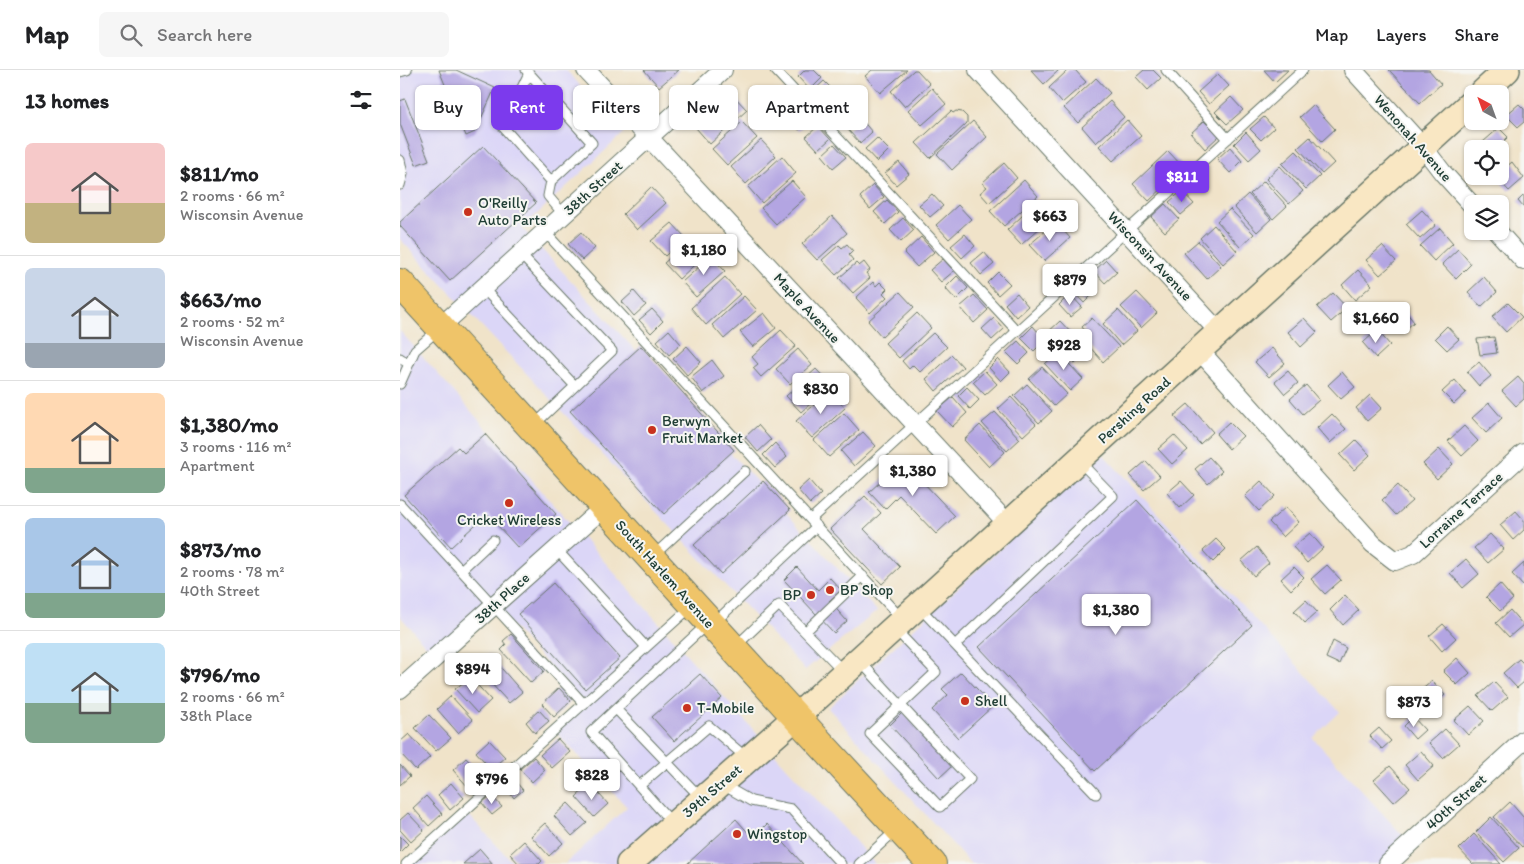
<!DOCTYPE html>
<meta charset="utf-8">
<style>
body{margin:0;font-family:Itim,sans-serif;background:#f6f6f6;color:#202124;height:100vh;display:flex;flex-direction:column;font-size:19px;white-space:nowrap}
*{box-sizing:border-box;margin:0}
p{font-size:16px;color:#757577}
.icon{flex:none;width:28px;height:28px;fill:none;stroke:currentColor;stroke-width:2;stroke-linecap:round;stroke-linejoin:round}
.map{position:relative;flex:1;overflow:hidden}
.panel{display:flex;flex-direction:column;background:#fff;width:400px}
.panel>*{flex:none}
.top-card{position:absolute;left:15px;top:15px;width:475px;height:45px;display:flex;gap:10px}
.needle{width:32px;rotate:319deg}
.tools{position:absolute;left:1064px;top:15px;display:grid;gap:10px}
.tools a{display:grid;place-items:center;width:45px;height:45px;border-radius:8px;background:#fff;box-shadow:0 1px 4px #0004;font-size:25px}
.price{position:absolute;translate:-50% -42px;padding:0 11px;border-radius:5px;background:#fff;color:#222;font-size:16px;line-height:32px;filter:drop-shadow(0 1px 2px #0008)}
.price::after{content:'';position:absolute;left:50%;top:30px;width:15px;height:11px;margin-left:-8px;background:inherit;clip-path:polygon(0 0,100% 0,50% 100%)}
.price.current{background:#7c3aed;color:#fff}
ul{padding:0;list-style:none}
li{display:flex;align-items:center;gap:15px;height:125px;padding:0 25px}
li+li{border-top:1px solid #e0e0e0}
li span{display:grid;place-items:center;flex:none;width:140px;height:100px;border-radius:8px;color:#555}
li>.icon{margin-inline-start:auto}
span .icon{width:60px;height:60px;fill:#fffc;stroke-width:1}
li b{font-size:21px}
h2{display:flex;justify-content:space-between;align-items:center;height:60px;padding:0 25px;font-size:21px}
.chip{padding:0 18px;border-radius:8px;background:#fff;box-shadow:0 1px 4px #0004;font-size:18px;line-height:45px}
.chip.current{background:#7c3aed;color:#fff}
header{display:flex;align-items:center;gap:30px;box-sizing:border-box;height:70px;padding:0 25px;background:#fff;border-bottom:1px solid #e0e0e0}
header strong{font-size:24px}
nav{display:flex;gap:28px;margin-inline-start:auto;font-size:18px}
.search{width:350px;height:45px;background:#f6f6f6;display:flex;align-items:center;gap:12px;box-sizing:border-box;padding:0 18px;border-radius:8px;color:#757577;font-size:19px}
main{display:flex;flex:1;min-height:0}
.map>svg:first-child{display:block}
.built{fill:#dbd6f7}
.building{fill:#b3a5e2}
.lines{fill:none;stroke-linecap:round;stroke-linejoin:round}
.lane-casing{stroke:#687768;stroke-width:11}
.street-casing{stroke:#687768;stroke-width:20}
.secondary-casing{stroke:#687768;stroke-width:28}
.primary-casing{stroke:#687768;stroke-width:30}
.lane{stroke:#fff;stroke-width:9}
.street{stroke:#fff;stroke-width:18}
.secondary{stroke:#f9e7c3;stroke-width:25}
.primary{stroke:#efc469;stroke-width:28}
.poi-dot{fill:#c8321e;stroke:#f6f6f2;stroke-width:2}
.labels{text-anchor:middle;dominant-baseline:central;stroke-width:4;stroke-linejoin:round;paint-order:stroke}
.street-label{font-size:15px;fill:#1f3d34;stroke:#f6f6f2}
.poi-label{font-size:15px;fill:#1f3d34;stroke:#f6f6f2;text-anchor:start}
</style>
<header>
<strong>Map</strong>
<div class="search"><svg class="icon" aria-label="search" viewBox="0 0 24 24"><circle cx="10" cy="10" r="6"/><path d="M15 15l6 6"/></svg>Search here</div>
<nav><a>Map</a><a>Layers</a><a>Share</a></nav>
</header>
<main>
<section class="panel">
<h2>13 homes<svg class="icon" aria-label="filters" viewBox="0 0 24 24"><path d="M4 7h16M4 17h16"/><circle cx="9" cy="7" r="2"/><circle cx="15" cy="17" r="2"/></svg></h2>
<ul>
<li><span style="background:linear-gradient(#f6c9c9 60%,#c2b280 0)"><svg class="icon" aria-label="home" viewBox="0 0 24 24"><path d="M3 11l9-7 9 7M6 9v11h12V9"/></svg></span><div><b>$811/mo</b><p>2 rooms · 66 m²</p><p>Wisconsin Avenue</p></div></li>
<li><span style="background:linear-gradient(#c9d6e8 75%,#9aa5b1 0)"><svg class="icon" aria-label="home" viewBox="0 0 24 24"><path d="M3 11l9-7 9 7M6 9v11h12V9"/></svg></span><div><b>$663/mo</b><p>2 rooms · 52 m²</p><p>Wisconsin Avenue</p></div></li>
<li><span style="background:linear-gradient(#ffd9b3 75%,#7fa58c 0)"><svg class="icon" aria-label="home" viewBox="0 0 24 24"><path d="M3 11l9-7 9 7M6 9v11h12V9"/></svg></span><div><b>$1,380/mo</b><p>3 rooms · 116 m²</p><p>Apartment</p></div></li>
<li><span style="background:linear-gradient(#a9c7e8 75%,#7fa58c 0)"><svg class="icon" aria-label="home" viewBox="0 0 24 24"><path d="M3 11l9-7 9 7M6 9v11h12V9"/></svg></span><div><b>$873/mo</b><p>2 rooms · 78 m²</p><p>40th Street</p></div></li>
<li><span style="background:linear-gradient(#bfe0f5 60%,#7fa58c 0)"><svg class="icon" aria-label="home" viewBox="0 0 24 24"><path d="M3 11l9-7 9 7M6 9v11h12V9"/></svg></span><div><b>$796/mo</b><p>2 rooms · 66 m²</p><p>38th Place</p></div></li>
</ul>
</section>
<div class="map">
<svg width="1124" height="794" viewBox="0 0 1124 794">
<rect width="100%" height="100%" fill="#f6f6f2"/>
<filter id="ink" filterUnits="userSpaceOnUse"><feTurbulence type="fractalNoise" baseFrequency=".02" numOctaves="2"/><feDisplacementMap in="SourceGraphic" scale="10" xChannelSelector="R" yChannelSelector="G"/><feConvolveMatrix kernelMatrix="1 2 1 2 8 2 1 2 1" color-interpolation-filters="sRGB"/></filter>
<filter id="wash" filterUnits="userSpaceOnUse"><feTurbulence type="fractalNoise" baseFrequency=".0096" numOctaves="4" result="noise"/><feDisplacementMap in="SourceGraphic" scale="20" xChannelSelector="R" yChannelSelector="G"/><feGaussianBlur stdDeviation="1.12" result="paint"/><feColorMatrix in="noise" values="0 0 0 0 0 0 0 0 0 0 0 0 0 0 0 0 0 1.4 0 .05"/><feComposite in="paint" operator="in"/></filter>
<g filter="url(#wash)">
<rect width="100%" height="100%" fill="#f0e3c9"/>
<!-- built -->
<path class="built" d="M0 0H166L224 63 122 158 477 541 405 600 0 169Z
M0 261 388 699 451 766 475 794H165L227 737 155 661 185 634 93 536 36 587 0 546Z
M703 384 940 642 913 668 1007 770 981 794H571L428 638Z
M65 741 114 794H6Z"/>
<g id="blocks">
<!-- building -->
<path class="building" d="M39 0H56L95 18 75 62 66 66Z
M244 0H279L259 17Z
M405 0H414L422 8 410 20 398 7Z
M472 0H507L480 23 465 6Z
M514 0H517L530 14 505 37 491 21Z
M631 0H659L644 14Z
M668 0H675L686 12 662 33 649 18Z
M744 0H753L761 8 748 20 736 7Z
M864 0H888L875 12Z
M989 0H1029L1041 14 1020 33Z
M818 4 829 16 809 34 798 22Z
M696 8 710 23 678 53 664 38Z
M424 11 436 23 424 35 412 22Z
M532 18 546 34 522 55 508 40Z
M383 20 395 33 382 44 371 31Z
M332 24 347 40 310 74 296 58Z
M831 27 843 40 827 54 815 42Z
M5 29 29 90 16 95 0 54V31Z
M443 31 454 44 442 55 430 42Z
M710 31 724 47 696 73 682 57Z
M1119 34 1124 39V52L1118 57 1106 45Z
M913 35 935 59 922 71 900 47Z
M400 36 412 49 399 60 388 47Z
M551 41 553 43 556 41 562 42 567 47V53L530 88 516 73Z
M864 47 874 58 861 70 850 59Z
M461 49 472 62 460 73 448 60Z
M727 50 741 66 713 91 699 76Z
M573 51 587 67 552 100 537 84Z
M804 51 819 66 805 79 791 63Z
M342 52 357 68 327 95 312 79Z
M418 56 430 69 418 80 406 67Z
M1099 58 1108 67 1097 78 1098 79H1075Z
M846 62 861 79 849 90 834 74Z
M910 67 934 93 922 104 898 78Z
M477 68 489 80 477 92 465 79Z
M361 70 376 86 346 114 331 97Z
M434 74 446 87 433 98 422 85Z
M83 76 136 133 50 211 0 156V152Z
M830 77 842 91 830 103 817 89Z
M768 81 784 98 749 131 733 114Z
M896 81 920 106 906 119 882 94Z
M382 86 396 103 362 133 348 117Z
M499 92 509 104 496 115 485 103Z
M1112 92 1124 108 1109 121 1095 106H1100V102Z
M604 93 617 108 589 133 580 123 587 117 582 113Z
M880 96 903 121 889 134 866 109Z
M624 110 638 126 604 156 590 141Z
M392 111 406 127 376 154 361 138Z
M864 111 887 136 873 149 850 124Z
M473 115 484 127 470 139 460 127Z
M251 117 266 133 237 160 223 144Z
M782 121 794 134 781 145 769 132Z
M532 124 543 136 530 147 519 135Z
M848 124 871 149 857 162 834 137Z
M1124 125V138L1118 131Z
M487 130 498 142 485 154 474 142Z
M639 130 653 146 621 175 607 160Z
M765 134 779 149 765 162 751 147Z
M558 135 571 149 549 169 536 155Z
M830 139 854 164 840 177 817 151Z
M1022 140 1036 155 1020 169 1006 154Z
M432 146 447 163 417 190 402 174Z
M503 148 514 160 501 172 490 160Z
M656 152 670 168 644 191 629 175Z
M272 153 285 167 265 186 251 171Z
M814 155 837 181 823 194 800 168Z
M1040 158 1053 173 1034 191 1020 176Z
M181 162 195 178 182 190 168 174Z
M565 164 575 176 562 188 551 176Z
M521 167 534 182 517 197 504 183Z
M290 170 304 186 279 209 264 193Z
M798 171 821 196 807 209 784 183Z
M447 174 453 181 449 185 453 190 436 205 422 190 439 175 442 178Z
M982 176 996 191 980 205 966 190Z
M1058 179 1071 194 1056 209 1042 194Z
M584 182 594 194 581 205 571 193Z
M311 186 325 201 296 227 282 212Z
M543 189 554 201 541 212 530 200Z
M706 190 717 202 705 213 694 201Z
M464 192 470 200 466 203 470 208 453 223 439 208 456 193 459 196Z
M958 200 972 215 955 230 942 215Z
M598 202 610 214 598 225 587 213Z
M557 206 568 218 556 230 545 218Z
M325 207 340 224 306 255 291 238Z
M1084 207 1097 222 1081 237 1068 222Z
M684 210 695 222 684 233 672 220Z
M473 212 476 216 480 212 487 219 483 223 487 227 470 243 456 228Z
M234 221 246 235 234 246 222 232Z
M500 222 514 237 482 267 468 251Z
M737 222 757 243 741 258 721 237Z
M617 223 628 236 616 247 605 234Z
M933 223 947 238 931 252 917 237Z
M670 224 682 237 670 247 659 235Z
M574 225 588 240 574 253 560 237Z
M344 226 357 240 324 269 312 255Z
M1108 233 1122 247 1106 262 1092 247Z
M1002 237 1014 252 1005 260 992 245Z
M252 239 263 251 251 263 239 250Z
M718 240 737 261 721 275 703 254Z
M364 243 376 258 353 277 340 262Z
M517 243 531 258 499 288 485 273Z
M594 248 604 259 592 270 582 259Z
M692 248 719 277 703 292 680 266 685 261 682 257Z
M904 248 917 262 901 277 888 262Z
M660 251 688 281 673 295 646 264Z
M633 256 645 270 634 281 621 268Z
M1047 256 1059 269 1047 280 1035 268Z
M269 260 281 274 269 285 257 271Z
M381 260 396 276 361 307 353 298 358 294 352 287Z
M977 260 990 275 976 288 963 273Z
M533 263 547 277 520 302 513 295 509 299 502 291Z
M1094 267 1097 283 1080 285 1077 269Z
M618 271 629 283 618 294 606 282Z
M241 276 334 380 264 444 170 341Z
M287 276 301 292 287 305 273 289Z
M872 278 885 293 869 307 855 292Z
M398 279 412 295 390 314 376 299Z
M658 282 683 309 670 321 645 294Z
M552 285 563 297 536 321 526 309Z
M598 289 610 302 601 311 589 298Z
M312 290 324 306 303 323 291 307Z
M1079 292 1091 306 1079 316 1067 302Z
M642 297 667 324 654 336 629 309Z
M416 299 431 315 401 342 386 326Z
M585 301 597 314 585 325 573 312Z
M888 301 898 313 885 324 875 312Z
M942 302 955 317 941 329 928 315Z
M1118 307 1124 314V329L1116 336 1102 321Z
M1055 310 1066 323 1054 334 1042 322Z
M627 314 652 341 639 353 614 326Z
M906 315 919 330 903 344 890 329Z
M567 317 579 330 570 339 558 326Z
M430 321 445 338 412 368 396 351Z
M970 325 982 338 967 351 956 338Z
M553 327 567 343 552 357 537 341Z
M611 327 636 354 623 366 598 339Z
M1089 333 1102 348 1086 363 1072 348Z
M788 334 813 362 800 374 774 346Z
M595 342 620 369 607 381 582 353Z
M444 343 459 360 429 387 414 370Z
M932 344 946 359 930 373 917 358Z
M829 352 843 366 829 379 816 364Z
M358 355 371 370 358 382 345 367Z
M580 355 605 382 589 397 564 370Z
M1064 356 1078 371 1062 386 1048 371Z
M463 362 476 376 454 396 441 381Z
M85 364 156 444 118 478 87 444 51 477 4 425 58 377 64 383Z
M774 365 788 380 772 394 758 379Z
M956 370 970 385 954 400 940 385Z
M375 373 387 387 375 398 363 385Z
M1039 379 1053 394 1037 409 1023 394Z
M809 387 822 401 808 414 795 399Z
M503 391 555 446 536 464 499 425 485 439 469 422Z
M746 391 760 406 744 420 730 405Z
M409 410 421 424 410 434 398 420Z
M363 411 390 440 321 504 294 475Z
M781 411 794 425 780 438 767 423Z
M861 411 875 426 859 441 845 426Z
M998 415 1012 431 996 445 982 430Z
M465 426 481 443 464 459 500 497 482 514 430 459Z
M737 430 852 555 695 701 579 577Z
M886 437 899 452 883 467 869 452Z
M1116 441 1124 450V460L1113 470 1100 455Z
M910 463 923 478 907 493 893 477Z
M1090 464 1104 479 1088 493 1074 478Z
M816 469 826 479 813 492 803 481Z
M857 477 869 493 854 506 841 491Z
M1066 489 1079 504 1063 518 1050 503Z
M1124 493V517L1112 504Z
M927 495 941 510 925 524 911 509Z
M397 497 418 520 430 508 441 520 429 531 447 551 434 563 384 510Z
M894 497 904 507 891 520 881 509Z
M153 513 220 588 185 619 118 544Z
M1100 514 1113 529 1100 541 1086 527Z
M945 525 959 540 943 555 930 540Z
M906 530 917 542 905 553 894 541Z
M1110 540 1123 555 1109 567 1096 553Z
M1043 554 1056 568 1042 581 1029 566Z
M111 564 144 601 131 613 101 580 106 575 103 571Z
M933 571 946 578 939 594 926 588Z
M89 584 122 622 109 633 79 600 84 595 81 592Z
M1057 588 1070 603 1057 615 1043 601Z
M1119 589 1124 594V612L1117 618 1103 603Z
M561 602 593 636 558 668 532 640 548 625 542 619Z
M300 604 322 628 274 671 252 647Z
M70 607 91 630 77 643 55 619Z
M1032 611 1045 625 1031 638 1018 623Z
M1094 612 1108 627 1092 641 1078 626Z
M159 618 171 631 154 647 142 634Z
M51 626 73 650 58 663 37 639Z
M1070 636 1084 651 1068 665 1054 650Z
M139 640 149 651 135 663 126 652Z
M503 642 552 696 539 708 490 655Z
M29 645 51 668 36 681 15 658Z
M1013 647 1025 660 1015 669 1004 656Z
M979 658 991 671 982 679 970 666Z
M1045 659 1059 674 1043 688 1029 673Z
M9 664 30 687 16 700 0 683V672Z
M158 669 170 682 152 698 140 685Z
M89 670 105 687 91 699 76 682Z
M1021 681 1034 696 1018 710 1005 695Z
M134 687 145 700 132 712 120 699Z
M66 688 82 706 69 718 53 700Z
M0 695 10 706 0 715Z
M990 696 1010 718 994 732 974 710Z
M113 709 123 720 114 728 104 716Z
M51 713 64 728 50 740 38 725Z
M190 714 208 734 194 747 176 727Z
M91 725 102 737 92 745 82 733Z
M26 726 42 744 29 756 13 738Z
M1110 732 1124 748V775L1122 777 1094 747Z
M168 733 187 753 172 766 154 746Z
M8 743 24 760 11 772 0 760V750Z
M1091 747 1119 778 1104 792 1076 762Z
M336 749 353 768 367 754 403 794H287Z
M145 753 163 773 149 786 131 766Z
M1074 764 1101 794H1073L1059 779Z
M0 766 8 774 0 782Z
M124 771 142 791 139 794H119L110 784Z
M80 779 93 794H63Z"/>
</g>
</g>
<g filter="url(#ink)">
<use href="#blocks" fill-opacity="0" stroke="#687768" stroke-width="1"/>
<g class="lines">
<defs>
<path id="lane" d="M126 0 129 3 103 57 151 111
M375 0 617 261
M766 0 828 69
M0 2 7 0
M129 3 192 73 151 111 148 126 164 145
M0 90 3 104 0 115
M145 162 501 548
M120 184 212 281 134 355
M83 218 175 316
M0 288 9 294
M0 314 15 280 39 259
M0 434 184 634
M411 449 903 0
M156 479 246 577
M253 486 345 401
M61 500 93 470
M518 536 696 724
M314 553 417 456
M405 562 463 506
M555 575 713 426 680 392
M336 576 379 535 443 601
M460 591C496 631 533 670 570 709L540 737 470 664 536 602 496 560
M216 639 302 729
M323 715 351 731 391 739 441 794
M239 716 309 656 348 689
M273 754 191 662 307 554
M6 794 292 536
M459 794 496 760"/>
<path id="street" d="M186 0 608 454
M578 0 819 262
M953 0 1023 77 1043 103 1072 135
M1097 161 1124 191
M40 257 323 0
M799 280 973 474 995 491 1013 484 1124 383
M0 619 204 437
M988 794 1124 670"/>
<path id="secondary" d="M1081 24 1107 0
M229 794 396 647 1072 32"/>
<path id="primary" d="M0 213 396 647 532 794"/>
</defs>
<!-- lane casing -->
<use href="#lane" class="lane-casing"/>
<!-- street casing -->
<use href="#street" class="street-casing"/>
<!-- secondary casing -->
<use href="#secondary" class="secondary-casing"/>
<!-- primary casing -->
<use href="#primary" class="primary-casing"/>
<!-- lane -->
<use href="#lane" class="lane"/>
<!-- street -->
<use href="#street" class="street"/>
<!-- secondary -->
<use href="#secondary" class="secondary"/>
<!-- primary -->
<use href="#primary" class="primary"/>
</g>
</g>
<!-- markers -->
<g class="poi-dot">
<circle cx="68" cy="142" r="5"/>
<circle cx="252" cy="360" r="5"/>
<circle cx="109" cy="433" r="5"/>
<circle cx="430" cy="520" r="5"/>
<circle cx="411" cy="525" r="5"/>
<circle cx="565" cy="631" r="5"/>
<circle cx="287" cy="638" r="5"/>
<circle cx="337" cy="764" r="5"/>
</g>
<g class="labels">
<!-- street labels -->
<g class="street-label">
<text transform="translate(1013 68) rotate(49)">Wenonah Avenue</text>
<text transform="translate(193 118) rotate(-42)">38th Street</text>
<text transform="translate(750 186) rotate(47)">Wisconsin Avenue</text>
<text transform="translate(407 238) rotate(47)">Maple Avenue</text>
<text transform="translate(734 340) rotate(-42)">Pershing Road</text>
<text transform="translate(1061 440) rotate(-42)">Lorraine Terrace</text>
<text transform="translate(265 504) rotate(48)">South Harlem Avenue</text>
<text transform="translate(102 528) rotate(-42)">38th Place</text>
<text transform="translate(312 721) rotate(-41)">39th Street</text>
<text transform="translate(1056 732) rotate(-42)">40th Street</text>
</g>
<!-- poi labels -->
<g class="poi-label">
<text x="78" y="133">O'Reilly<tspan x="78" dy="17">Auto Parts</tspan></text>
<text x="262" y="351">Berwyn<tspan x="262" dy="17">Fruit Market</tspan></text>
<text x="109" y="450" text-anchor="middle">Cricket Wireless</text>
<text x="440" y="520">BP Shop</text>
<text x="401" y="525" text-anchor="end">BP</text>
<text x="575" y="631">Shell</text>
<text x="297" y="638">T-Mobile</text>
<text x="347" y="764">Wingstop</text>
</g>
</g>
</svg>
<div class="tools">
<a><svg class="needle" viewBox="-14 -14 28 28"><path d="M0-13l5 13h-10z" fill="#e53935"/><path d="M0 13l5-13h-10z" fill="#757577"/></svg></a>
<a><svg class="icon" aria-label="locate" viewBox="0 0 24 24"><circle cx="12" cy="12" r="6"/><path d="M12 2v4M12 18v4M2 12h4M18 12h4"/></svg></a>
<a><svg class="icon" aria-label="layers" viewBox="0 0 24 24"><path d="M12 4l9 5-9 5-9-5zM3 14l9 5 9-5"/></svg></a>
</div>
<b class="price current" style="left:782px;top:133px">$811</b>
<b class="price" style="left:650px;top:172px">$663</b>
<b class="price" style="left:304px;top:206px">$1,180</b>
<b class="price" style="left:670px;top:236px">$879</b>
<b class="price" style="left:976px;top:274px">$1,660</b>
<b class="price" style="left:664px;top:301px">$928</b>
<b class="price" style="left:421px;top:345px">$830</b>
<b class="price" style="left:513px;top:427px">$1,380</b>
<b class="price" style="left:716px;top:566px">$1,380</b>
<b class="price" style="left:73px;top:625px">$894</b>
<b class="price" style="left:1014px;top:658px">$873</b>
<b class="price" style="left:192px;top:731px">$828</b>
<b class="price" style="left:92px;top:735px">$796</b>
<div class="top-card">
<a class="chip">Buy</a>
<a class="chip current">Rent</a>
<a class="chip">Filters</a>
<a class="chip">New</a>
<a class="chip">Apartment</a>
</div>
</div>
</main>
